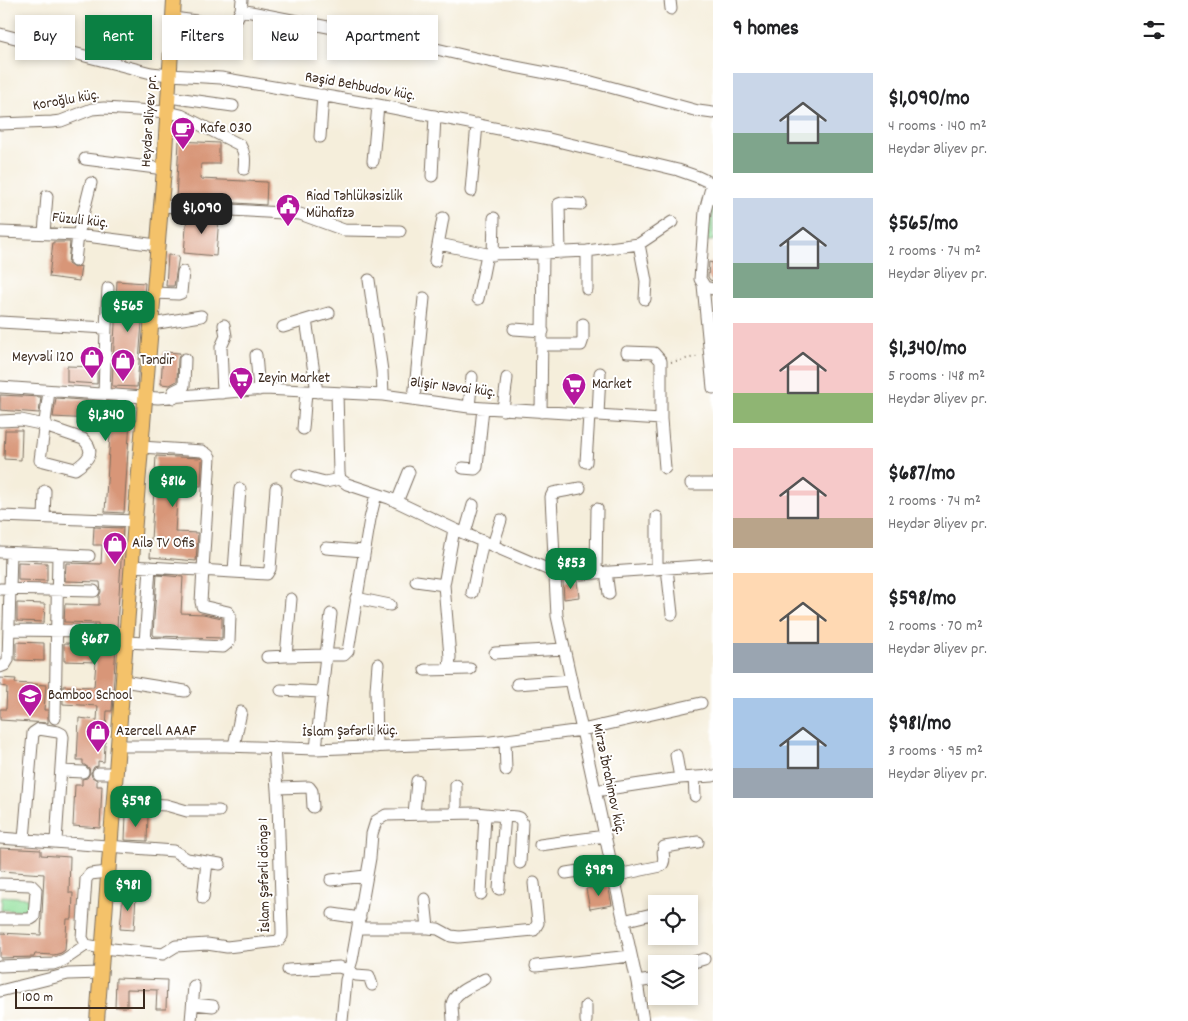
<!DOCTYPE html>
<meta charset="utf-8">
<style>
body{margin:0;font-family:Dekko,sans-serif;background:#f6f6f6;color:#202124;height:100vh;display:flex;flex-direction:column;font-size:19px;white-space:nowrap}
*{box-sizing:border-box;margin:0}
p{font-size:16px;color:#757577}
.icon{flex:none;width:28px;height:28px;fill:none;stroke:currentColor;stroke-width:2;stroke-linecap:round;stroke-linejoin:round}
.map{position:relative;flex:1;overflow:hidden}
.side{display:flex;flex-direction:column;background:#fff;width:475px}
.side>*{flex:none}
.top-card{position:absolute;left:15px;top:15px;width:475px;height:45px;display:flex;gap:10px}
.fabs{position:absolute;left:648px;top:895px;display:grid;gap:10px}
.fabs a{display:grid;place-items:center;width:50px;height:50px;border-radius:0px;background:#fff;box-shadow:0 2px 8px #0003;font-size:25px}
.scale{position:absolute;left:15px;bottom:12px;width:130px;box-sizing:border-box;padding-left:5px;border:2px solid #3b2a1e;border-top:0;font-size:14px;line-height:18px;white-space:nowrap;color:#3b2a1e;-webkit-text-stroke:4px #fff;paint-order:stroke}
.price{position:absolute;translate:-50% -42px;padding:0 11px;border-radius:10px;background:#0b8043;color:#fff;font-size:16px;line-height:32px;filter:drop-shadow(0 1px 2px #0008)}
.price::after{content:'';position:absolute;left:50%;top:30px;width:15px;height:11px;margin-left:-8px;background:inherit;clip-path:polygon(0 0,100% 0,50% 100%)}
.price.selected{background:#222;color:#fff}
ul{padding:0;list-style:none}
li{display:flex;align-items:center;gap:15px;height:125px;padding:0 20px}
li span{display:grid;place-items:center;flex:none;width:140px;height:100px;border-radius:0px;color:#555}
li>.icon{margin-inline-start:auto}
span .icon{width:60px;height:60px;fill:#fffc;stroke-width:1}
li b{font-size:21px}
h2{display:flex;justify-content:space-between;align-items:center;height:60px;padding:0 20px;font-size:21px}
.chip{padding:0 18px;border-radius:0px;background:#fff;box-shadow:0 2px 8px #0003;font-size:18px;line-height:45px}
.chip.selected{background:#0b8043;color:#fff}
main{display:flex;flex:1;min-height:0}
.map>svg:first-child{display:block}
.green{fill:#93e09d;stroke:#67855e}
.building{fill:#d89678}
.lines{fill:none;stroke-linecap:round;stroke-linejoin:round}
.minor-casing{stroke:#7c6f60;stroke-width:13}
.major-casing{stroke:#7c6f60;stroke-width:16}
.path{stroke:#7c6f60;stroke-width:2;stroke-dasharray:1 4;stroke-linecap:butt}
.minor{stroke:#fff;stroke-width:11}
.major{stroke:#f4c26a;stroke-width:14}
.labels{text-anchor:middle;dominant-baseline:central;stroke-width:4;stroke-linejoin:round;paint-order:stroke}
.street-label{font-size:15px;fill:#3b2a1e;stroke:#fff}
.poi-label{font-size:15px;fill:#3b2a1e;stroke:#fff;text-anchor:start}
</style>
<main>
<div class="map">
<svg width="713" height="1021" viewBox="0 0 713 1021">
<rect width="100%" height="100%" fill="#fff"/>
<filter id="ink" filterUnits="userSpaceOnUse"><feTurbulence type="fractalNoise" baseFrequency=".02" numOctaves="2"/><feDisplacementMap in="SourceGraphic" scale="10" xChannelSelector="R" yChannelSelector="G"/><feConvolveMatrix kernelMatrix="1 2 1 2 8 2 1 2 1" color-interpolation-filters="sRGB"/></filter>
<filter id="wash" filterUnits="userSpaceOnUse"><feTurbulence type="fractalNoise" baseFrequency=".0096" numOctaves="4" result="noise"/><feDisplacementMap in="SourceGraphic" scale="20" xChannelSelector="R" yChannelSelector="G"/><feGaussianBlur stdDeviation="1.12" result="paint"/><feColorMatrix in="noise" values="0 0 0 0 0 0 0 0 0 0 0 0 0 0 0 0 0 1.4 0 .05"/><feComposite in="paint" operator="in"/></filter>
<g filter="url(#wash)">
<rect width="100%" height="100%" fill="#f5eedb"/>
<!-- green -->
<path class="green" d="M713 195V241H707Z
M2 896 29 898 28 911 1 910Z"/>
<g id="blocks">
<!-- building -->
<path class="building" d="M179 141 219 143V164H201L200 179 267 182 266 205 176 199Z
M187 215 219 217 216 256 184 253Z
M53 242H70L68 264 74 268 81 266 79 281 49 277Z
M168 255 179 256 174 286H166Z
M709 262 713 263V281L710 280 708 277Z
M117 281 145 283 137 387 112 386Z
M163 352 180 353 178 359 177 381 170 385 161 384Z
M67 366 97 367V384L67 382Z
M0 395 41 397 39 413 0 410Z
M56 398 131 404 124 513 105 512 111 420 53 417Z
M5 430H22L21 460 4 459Z
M156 456 200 458 202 460 201 486 178 484 175 532 198 533 196 561 150 557Z
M94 527 123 528 112 711H107L104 762 98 761V766L94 767 91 773 92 777 97 780V786H102L100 828 73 826 75 785H82V779L87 778 90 773 89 768 83 764V760H77L79 718 97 720 98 706 63 704V686L94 687 96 662 64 661V643L97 644V636L99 632 98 623 64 622 65 604 99 605V596L101 592 100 582 65 581 66 563 101 564 102 545H93Z
M18 562 47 563V581L18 580Z
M157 575 183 577 181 613 203 614 222 618V638L154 636 153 634Z
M563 581H577L579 597 564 599Z
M17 603 45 604 44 622 17 621Z
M16 642 44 643V661L16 660Z
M0 678 16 679 15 683 46 685 44 710H48V723L0 720V709H6L7 687 0 686Z
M126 815 148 816 147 841 125 840Z
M0 848 41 850V855L70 857 69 893H73L72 919H67L65 950 61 953 54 955 35 954 34 957 0 958V933L41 935 44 874 0 871Z
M608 885 612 905 590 909 586 889Z
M123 894 136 895 134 930 120 929Z
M116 978 167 980 166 1009H156L157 990 127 989V1007H115Z"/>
</g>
</g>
<g filter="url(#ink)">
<use href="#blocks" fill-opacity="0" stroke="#7c6f60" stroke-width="1"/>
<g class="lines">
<defs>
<path id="minor" d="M670 0 671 9
M241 10 415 44 505 65 588 81 698 111 713 113
M173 18 227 25 236 20 241 10 242 0
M0 34 151 73 170 75 221 78 378 105 549 139 678 170 698 177 713 184
M169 97 233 106
M0 124 52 122 61 121 92 109 104 108 168 112 181 115 240 145C245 153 245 159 244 169
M320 137 323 95
M85 159 164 169
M373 161 378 105
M432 176 435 116
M712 184 705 211 700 279 705 287 713 289
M471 191 477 124
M160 206 300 214 344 230 400 231
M0 232 78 235 157 245
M44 233 47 196
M439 244 487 254 543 253
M639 244 672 222
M587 251V289
M560 253 559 204 562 203 581 204
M493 255 494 218
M75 261 78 235 91 183
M435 261 443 218
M369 280 382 371 383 395
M703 285 713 388
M154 293 178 294 181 293 183 272
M478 299 487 254
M306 320 317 392
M0 322 106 328 104 395
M152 324 201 316
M283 327 329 313
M106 328 108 288
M514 329 543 331
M543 345H581L583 339V324
M256 355 259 390
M0 387 158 398 265 389 383 395 469 407 661 419V361L654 353 627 352
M223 393 221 347 226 336 224 325
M337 393 339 473 340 479 347 484 389 498 454 529 554 572 581 574 713 565
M174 398V391L184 386 185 359
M414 399 424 298
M469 407 472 377
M503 410 507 378
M541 412 543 253 587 251 639 244 646 281 645 299
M598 415 600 373
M661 419 665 468
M0 421 21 420 45 425
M45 426 83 439C97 452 87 461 75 469L40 460 49 391
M303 429 306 392
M586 462 589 415
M463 468 475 469 477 467 483 408
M298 475 325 482 340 479
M691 484H713
M580 488 553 493 551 497 557 616 637 982 643 1021
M397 502 409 472
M0 516 135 521
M657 517V569
M44 518 45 491
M465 533 473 505
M493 545 501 520
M326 548 364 551
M0 552 89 556
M131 566 267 574 270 569 276 488
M667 568 672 614
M234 571 240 489
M606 572 609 594
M596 573 597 509
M416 581 444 585
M0 589 94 591
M472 593 483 541
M356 598 390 605
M291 599 286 656 326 655 331 614
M10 630 92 631
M126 642 223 647 229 642 230 615 228 612 202 606 201 602 210 457 207 454 202 451 141 447
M145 643 150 567
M495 653 564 649
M267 657 286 656
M0 667 5 665 8 660 11 553
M449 669 450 657 444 585 454 529
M425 670 470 669
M123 681 185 691
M517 684 571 680
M281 690 321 692
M55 718 58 555
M505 741 506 770
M118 746H226L316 749 491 742 582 730 701 703
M234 746 241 712
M377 747 376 690 378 664
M316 749 326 655H344L348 651 370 519 376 494
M676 755 680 778
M61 771 83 772
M98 773H116
M694 777 695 796
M278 788 309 787 312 791 313 807
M595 791 680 778 713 776
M114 802 166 805 187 811H219
M456 813V785
M414 814 417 781
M0 838 174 851 187 859 207 862 203 898
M24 839 33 733 39 729 58 732 62 734 63 737 56 841
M540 845 605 836
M207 862 220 864
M108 872 90 874 86 879 82 938 86 945 102 948 163 954 176 946 207 944 227 947 278 941 282 936V930L278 804 274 747
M566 873 611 866
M613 876 661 866C667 860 661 853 664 847L698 842
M331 880 365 876
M0 884 31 885 36 890 34 917 31 919H0
M499 889 505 815
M481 894 485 814
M425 899 428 928
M333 914 360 918
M623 921 656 913
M358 928H428L438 929 451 936 459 937 534 930 538 923 534 883
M687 964 704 959
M0 966 53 964 64 960 86 945
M536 966 631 956
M288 970 339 967 345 969 356 975 369 976 372 985
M637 982 656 979
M0 991 68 974 101 973
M193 1004 213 1006
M191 1021 194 986
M342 1021 346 980 352 960 370 858 372 834 376 821 386 815 475 813 517 817 520 818 522 823 520 863
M453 1021C453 1016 452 1009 452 1004 454 991 476 984 485 979
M586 1021V1006"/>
<path id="major" d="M97 1021 135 521 164 169 174 0"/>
</defs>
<!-- minor casing -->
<use href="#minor" class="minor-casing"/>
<!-- major casing -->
<use href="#major" class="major-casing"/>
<!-- path -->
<path class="path" d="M671 362 700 356"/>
<!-- minor -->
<use href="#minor" class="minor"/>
<!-- major -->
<use href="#major" class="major"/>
</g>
</g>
<!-- icons -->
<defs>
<symbol id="cafe-pin" viewBox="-11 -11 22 30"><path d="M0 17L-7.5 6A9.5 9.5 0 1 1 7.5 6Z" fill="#b5179e" stroke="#fff"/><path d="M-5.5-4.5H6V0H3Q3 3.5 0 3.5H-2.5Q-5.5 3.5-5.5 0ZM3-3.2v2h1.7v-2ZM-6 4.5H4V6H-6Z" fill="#fff"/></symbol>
<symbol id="civic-pin" viewBox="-11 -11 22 30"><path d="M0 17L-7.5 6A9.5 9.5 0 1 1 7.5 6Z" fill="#b5179e" stroke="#fff"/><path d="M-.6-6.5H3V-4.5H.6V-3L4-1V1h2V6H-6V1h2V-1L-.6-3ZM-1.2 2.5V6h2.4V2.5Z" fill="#fff"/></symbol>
<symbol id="shop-pin" viewBox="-11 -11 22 30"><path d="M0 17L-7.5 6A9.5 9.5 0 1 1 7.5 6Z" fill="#b5179e" stroke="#fff"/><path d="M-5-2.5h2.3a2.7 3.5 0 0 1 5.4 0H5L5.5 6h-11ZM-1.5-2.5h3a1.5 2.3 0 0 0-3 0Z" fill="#fff"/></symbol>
<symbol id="supermarket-pin" viewBox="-11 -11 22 30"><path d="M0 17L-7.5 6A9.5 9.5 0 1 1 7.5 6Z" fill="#b5179e" stroke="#fff"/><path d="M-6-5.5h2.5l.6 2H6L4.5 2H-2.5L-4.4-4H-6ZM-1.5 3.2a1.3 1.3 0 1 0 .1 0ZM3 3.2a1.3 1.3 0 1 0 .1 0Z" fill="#fff"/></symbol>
<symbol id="university-pin" viewBox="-11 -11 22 30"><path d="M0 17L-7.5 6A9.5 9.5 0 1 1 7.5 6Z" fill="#b5179e" stroke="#fff"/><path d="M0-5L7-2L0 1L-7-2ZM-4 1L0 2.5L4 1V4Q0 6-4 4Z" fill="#fff"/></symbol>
</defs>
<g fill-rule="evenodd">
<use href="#cafe-pin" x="169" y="115" width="28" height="38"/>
<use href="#civic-pin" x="274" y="192" width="28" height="38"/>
<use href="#shop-pin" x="78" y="344" width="28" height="38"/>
<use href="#shop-pin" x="109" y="347" width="28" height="38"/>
<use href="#supermarket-pin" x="227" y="365" width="28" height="38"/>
<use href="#supermarket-pin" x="560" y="371" width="28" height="38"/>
<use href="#shop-pin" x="101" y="530" width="28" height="38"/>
<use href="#university-pin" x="16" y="682" width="28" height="38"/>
<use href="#shop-pin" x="84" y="718" width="28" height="38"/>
</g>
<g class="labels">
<!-- street labels -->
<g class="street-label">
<text transform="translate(360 87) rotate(10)">Rəşid Behbudov küç.</text>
<text transform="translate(66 101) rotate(-10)">Koroğlu küç.</text>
<text transform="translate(150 121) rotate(-86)">Heydər Əliyev pr.</text>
<text transform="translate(80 221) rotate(6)">Füzuli küç.</text>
<text transform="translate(453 388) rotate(7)">Əlişir Nəvai küç.</text>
<text transform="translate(350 732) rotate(-1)">İslam Şəfərli küç.</text>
<text transform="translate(608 779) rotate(78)">Mirzə İbrahimov küç.</text>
<text transform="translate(265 875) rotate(-91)">İslam Şəfərli döngə 1</text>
</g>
<!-- poi labels -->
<g class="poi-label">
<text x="200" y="129">Kafe 030</text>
<text x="306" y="197">Riad Təhlükəsizlik<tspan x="306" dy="17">Mühafizə</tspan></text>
<text x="74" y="358" text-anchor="end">Meyvəli 120</text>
<text x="140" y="361">Təndir</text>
<text x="258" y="379">Zeyin Market</text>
<text x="592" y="385">Market</text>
<text x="132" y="544">Ailə TV Ofis</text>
<text x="48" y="696">Bamboo School</text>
<text x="116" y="732">Azercell AAAF</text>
</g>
</g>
</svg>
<div class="fabs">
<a><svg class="icon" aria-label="locate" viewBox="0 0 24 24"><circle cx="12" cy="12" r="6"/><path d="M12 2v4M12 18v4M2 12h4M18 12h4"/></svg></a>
<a><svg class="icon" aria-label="layers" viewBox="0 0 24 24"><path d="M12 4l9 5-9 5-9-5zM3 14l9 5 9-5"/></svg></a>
</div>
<div class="scale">100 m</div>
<b class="price selected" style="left:202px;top:235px">$1,090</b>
<b class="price" style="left:128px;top:333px">$565</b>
<b class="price" style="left:106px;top:442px">$1,340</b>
<b class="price" style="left:173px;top:508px">$816</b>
<b class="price" style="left:571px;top:590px">$853</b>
<b class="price" style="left:95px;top:666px">$687</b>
<b class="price" style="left:136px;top:828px">$598</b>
<b class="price" style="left:599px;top:897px">$989</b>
<b class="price" style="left:128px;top:912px">$981</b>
<div class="top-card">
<a class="chip">Buy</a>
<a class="chip selected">Rent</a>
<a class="chip">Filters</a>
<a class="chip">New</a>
<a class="chip">Apartment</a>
</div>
</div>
<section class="side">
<h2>9 homes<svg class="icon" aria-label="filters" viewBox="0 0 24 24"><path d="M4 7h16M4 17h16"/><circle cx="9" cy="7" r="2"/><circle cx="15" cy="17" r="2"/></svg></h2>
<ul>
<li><span style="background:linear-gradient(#c9d6e8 60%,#7fa58c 0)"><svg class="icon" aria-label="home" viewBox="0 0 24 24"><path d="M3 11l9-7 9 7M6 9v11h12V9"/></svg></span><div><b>$1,090/mo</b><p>4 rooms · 140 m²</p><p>Heydər Əliyev pr.</p></div></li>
<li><span style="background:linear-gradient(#c9d6e8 65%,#7fa58c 0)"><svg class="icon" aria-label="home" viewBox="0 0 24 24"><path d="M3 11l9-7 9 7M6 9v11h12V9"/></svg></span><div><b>$565/mo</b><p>2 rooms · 74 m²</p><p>Heydər Əliyev pr.</p></div></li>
<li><span style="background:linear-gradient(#f6c9c9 70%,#8fb573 0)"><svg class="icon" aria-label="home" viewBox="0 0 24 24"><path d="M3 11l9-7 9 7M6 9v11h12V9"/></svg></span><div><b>$1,340/mo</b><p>5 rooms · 148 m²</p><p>Heydər Əliyev pr.</p></div></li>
<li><span style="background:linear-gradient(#f6c9c9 70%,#b9a48a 0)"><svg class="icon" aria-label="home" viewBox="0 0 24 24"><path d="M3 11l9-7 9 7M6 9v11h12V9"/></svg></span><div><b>$687/mo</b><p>2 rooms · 74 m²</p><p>Heydər Əliyev pr.</p></div></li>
<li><span style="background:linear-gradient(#ffd9b3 70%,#9aa5b1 0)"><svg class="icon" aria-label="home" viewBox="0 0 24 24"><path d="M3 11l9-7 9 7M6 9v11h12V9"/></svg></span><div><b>$598/mo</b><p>2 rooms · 70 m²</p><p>Heydər Əliyev pr.</p></div></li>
<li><span style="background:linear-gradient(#a9c7e8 70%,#9aa5b1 0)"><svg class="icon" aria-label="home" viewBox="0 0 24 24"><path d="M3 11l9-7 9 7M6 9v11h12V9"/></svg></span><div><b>$981/mo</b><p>3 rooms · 95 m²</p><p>Heydər Əliyev pr.</p></div></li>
</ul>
</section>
</main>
